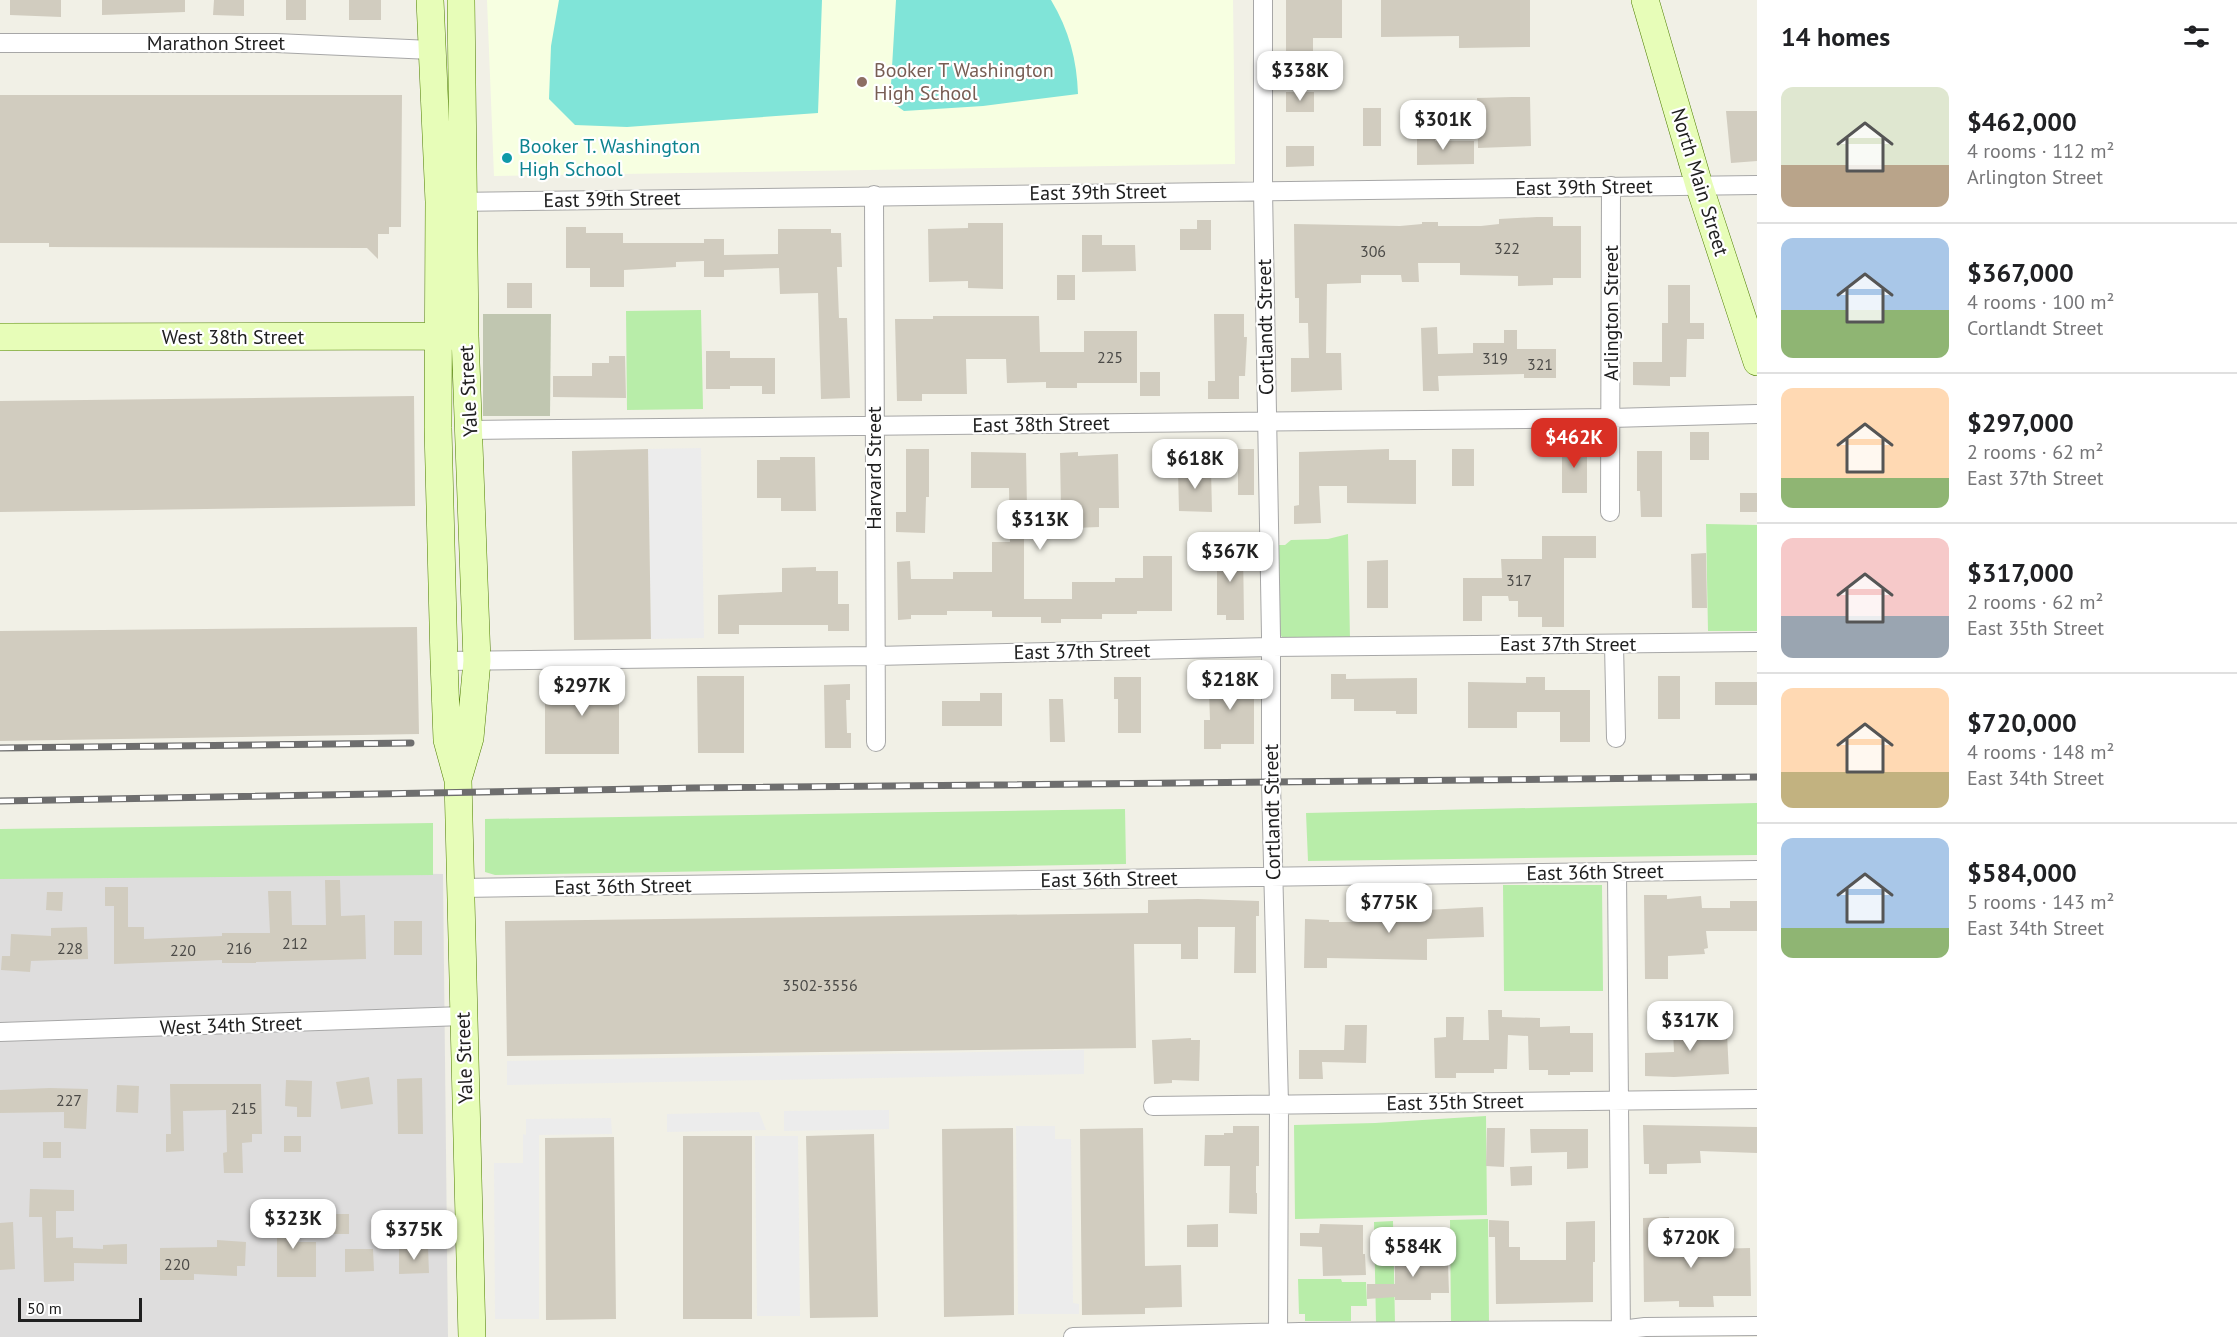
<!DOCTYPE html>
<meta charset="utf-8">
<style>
body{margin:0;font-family:"PT Sans",sans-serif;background:#f2f2f2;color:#202124;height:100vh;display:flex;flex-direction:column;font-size:22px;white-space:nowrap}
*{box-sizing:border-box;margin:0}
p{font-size:20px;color:#757577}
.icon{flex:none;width:33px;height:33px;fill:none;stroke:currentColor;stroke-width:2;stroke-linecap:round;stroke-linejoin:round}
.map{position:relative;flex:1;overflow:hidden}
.panel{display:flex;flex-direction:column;background:#fff;width:480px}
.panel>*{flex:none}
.scale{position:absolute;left:18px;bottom:15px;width:124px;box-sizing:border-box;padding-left:6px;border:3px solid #202020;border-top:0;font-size:16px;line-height:21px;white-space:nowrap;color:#202020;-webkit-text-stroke:4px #fff;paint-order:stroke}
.price{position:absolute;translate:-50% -51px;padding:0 14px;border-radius:12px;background:#fff;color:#222;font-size:20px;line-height:39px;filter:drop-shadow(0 2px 3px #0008)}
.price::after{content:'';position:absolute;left:50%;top:36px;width:18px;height:14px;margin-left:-9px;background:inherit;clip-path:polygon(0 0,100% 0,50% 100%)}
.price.selected{background:#d93025;color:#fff}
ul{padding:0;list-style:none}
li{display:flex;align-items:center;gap:18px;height:150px;padding:0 24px}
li+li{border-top:2px solid #e0e0e0}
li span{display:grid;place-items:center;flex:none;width:168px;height:120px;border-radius:12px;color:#555}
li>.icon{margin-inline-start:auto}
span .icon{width:72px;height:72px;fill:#fffc;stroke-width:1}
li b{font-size:26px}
h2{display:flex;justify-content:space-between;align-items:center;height:72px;padding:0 24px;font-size:26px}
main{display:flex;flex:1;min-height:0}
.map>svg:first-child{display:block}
.residential{fill:#dedddd}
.education{fill:#f7ffe1}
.construction{fill:#c0c6b0}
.grass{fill:#b8eda9}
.pitch{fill:#80e4d8}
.parking{fill:#ececec}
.building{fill:#d1ccbf}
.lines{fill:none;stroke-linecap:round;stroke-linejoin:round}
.street-casing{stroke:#a7a7a7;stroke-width:20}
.secondary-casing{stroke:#4e7e00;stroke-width:28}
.street{stroke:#fff;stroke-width:18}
.secondary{stroke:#e7fdb8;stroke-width:27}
.rail-casing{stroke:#6e6e6e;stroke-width:7}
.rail{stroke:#fff;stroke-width:4.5;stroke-dasharray:14;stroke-linecap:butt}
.education-dot{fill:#8d6e63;stroke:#fff;stroke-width:2}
.culture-dot{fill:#0f9aa8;stroke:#fff;stroke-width:2}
.labels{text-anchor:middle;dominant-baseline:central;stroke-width:4.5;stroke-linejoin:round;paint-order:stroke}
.number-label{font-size:16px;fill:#4c4b48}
.street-label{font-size:20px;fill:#202020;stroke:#fff}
.education-label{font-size:20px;fill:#785e54;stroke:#fff;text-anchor:start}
.culture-label{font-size:20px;fill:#0d838f;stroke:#fff;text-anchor:start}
</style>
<main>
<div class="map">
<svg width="1757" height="1337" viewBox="0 0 1757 1337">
<rect width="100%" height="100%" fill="#f1f0e6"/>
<!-- residential -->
<path class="residential" d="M0 866 443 874 448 1337H0Z"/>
<!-- education -->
<path class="education" d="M487 0H1233L1235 164 494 176Z"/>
<!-- construction -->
<path class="construction" d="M483 314H551L550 416H483Z"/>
<!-- grass -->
<path class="grass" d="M701 310 703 409 627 410 626 311Z
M1706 524 1757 525V631H1708Z
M1348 534 1350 640H1284L1280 634 1277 545H1285L1291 540 1328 539Z
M1757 803V855L1308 861 1306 813Z
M1125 809 1126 864 495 875 485 872V819Z
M433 823V875L0 879V829Z
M1503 885H1602L1603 991H1504Z
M1486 1116 1487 1215 1295 1219 1294 1125 1375 1123Z
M1488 1219 1489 1322H1451L1450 1220Z
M1393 1221 1395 1324H1376L1374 1222Z
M1298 1279H1341L1342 1282H1366L1367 1306H1351V1321H1305V1314H1299Z"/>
<!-- pitch -->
<path class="pitch" d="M559 0H822L818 113 627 127 575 125 549 99 551 46Z
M896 0H1051C1069 30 1077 60 1078 94L983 106 904 111 890 101Z"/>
<!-- parking -->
<path class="parking" d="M701 448 704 638 651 639 648 449Z
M1084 1050V1074L507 1085V1061Z
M889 1110V1129L784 1131V1111Z
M759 1112 766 1130 667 1132V1114Z
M611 1118 612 1134 539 1135V1319H495L494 1163H523V1134L526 1135V1119Z
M1016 1126H1055V1139H1071L1073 1303 1079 1304V1314H1018Z
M755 1136H798L800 1316H757Z"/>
<!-- building -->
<path class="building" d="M10 0H61V17L10 15Z
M102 0H185V12L102 15Z
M214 0H244V16L213 15Z
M286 0H306V20H286Z
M349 0H381V20H349Z
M1286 0H1342V38H1313V63H1286Z
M1381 0H1530V47L1459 48V36L1381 37Z
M1286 92H1314V112H1286Z
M0 95H402L401 227H389V234H378V259L367 248 49 247V243H0Z
M1512 97H1530L1531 146 1478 148 1477 98Z
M1363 108H1381V146H1363Z
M1726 111H1757V161L1731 163Z
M1417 132H1435V141H1474V164L1417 165Z
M1286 146H1314V166L1286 167Z
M1537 217H1553V226H1581V278H1553V285L1518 286V276L1460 275V263H1418L1419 282H1402L1401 275H1361V283L1327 284 1326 353H1341L1342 390 1291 392V358H1309L1308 323H1299V298H1295L1294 224 1400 226 1422 224V222H1438V226H1481L1499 224V219Z
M1197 220H1211V250H1180V229H1197Z
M968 223H1003V289L968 288V281L929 282 928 229 968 228Z
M566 227H586V233H623V243H704V239H724V255L778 254V229H831V233H841L842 267H837L839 318H847L850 398 821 399 818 293 780 294 779 268 724 270V277H704V261L676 262V267L624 270V287H590V268H566Z
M1082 235H1102V245H1135L1136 271 1082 272Z
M1057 275H1075V300H1057Z
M507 283H532V308H507Z
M1668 285H1690V323H1704V339H1687L1686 377H1670V386L1633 385V362H1662V323H1668Z
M1214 314H1244V337H1247L1245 376H1239V399H1208V381H1215Z
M933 316H1039L1040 352H1084V331H1137V383H1077V388H1046V382L1007 383 1006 359H966L967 394H922V401H897L895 319H933Z
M1437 327 1438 354 1473 353V343H1504V330H1517V349H1556V378H1524V374L1438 376 1439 391H1423L1421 328Z
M706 351H730V358H775V394H762V386H730V389H706Z
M609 356H625L626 398 553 397V376H592V363H609Z
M1140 372H1160V396H1140Z
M414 396 415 506 0 512V401Z
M1690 432H1709V460H1690Z
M1562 444H1587V493H1562Z
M648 449 651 639 574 640 572 451Z
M906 449H929V497H926L925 533 896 532V512H906Z
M1238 449H1254V495H1238Z
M1389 449V460H1416V504L1347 503V486H1319L1321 523 1294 524V506L1299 505V452Z
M1452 449H1474V486H1452Z
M1637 451H1662V517H1641L1640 491H1637Z
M971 452 1026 453 1027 509 1061 508 1060 453 1078 452V456L1118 454 1119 508H1099V527L1024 530V599H1072V582H1115V578H1143V556H1172V611H1137V614H1102V619H1061V623H1041V617H992V611H947V615H911V619L898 620 897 562 910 561 911 579H953V572H992V542H1010L1009 488H971Z
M780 457H815L816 511H781V498H757V460H780Z
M1211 469 1212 512 1179 511 1178 470Z
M1740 493H1757V512H1740Z
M1542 536H1596V558H1564V627H1542V617H1518V601H1509L1508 596H1482V621H1463V578H1502L1501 559H1542Z
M1217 547H1243L1244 620H1226V615H1217Z
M1706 553 1707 608H1692L1691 554Z
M1388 560V608H1367V561Z
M816 567V571H838V604H849V631H828V625H739V634H718V595L782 592V568Z
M417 627 419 734 0 741V631Z
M1233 667 1234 681H1254V744H1221V749H1204V720H1210L1209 691H1212V668Z
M1331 674H1346V679L1417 678V714H1396V711H1354V699H1331Z
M697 676H744V753H698Z
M1658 676H1680V719H1658Z
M1114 677H1141V733H1118V699H1114Z
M1526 677H1545V690H1590V742H1560V712H1517V728H1468V682L1526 683Z
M545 679H619V754H545Z
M1715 682H1757V705H1715Z
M850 684V700H846L847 733H851V748H825L824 685Z
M980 693H1002V726H942V701H980Z
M1049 699H1063L1065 742H1050Z
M325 880H340L341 916 365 915 366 959 256 962V963H222V960L114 964V906H105V887H128V927H144V939L222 936V933H270L268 891H291L292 925H326Z
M47 892H63L62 911 46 910Z
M1644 895H1667V899L1701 896 1702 908H1730V901H1757V931H1706L1708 948 1704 949 1705 954 1668 956V979H1645Z
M1198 899 1259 901V916H1256V973H1234L1235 927H1198V959H1181V944H1134L1136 1048 507 1056 505 921 1148 913V900Z
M1426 906V910L1483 907 1484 937 1427 939V960L1327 958V968H1304L1305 919 1329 920V922H1372L1371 907Z
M394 921H422V955H394Z
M87 927 88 959 31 961 30 972 1 970 2 956H10L11 934 51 936V928Z
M1696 1005 1697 1035 1727 1034 1729 1074 1674 1077 1645 1076V1053L1674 1052 1673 1031 1679 1030 1678 1006Z
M1488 1010H1502V1017L1540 1018V1027L1570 1026V1033H1593V1072H1570V1075H1548V1070H1529L1528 1036 1508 1035 1507 1069H1494V1073H1456V1078H1435L1434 1038 1446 1037V1017H1464L1463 1040H1489Z
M1345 1025H1367L1366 1063 1322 1062 1323 1079H1299V1050H1344Z
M1191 1038V1040H1200L1199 1081 1172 1080V1083L1154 1084 1152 1040Z
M369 1077 373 1104 341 1109 336 1082Z
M422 1078 423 1134H398L397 1079Z
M286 1080 312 1081 311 1117H297V1107L285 1106Z
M170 1084H261L262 1134H252V1142L242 1143 243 1173H224L223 1153 227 1152 226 1110 183 1111 184 1151 166 1152V1134H171Z
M117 1085 139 1086 138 1113 116 1112Z
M50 1088 88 1089 86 1129 64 1128V1112L0 1113V1090Z
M1643 1125 1757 1127V1153L1700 1151 1701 1163 1667 1164V1174H1649V1164H1644Z
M1233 1126H1259V1166H1256V1193H1257V1214L1229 1213 1230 1166H1204L1205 1135H1224V1133H1233Z
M1013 1128 1014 1315 944 1317 942 1129Z
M1143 1128 1145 1266 1181 1265 1182 1307 1145 1308V1314L1082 1315 1080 1129Z
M1487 1128H1505L1504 1167 1486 1166Z
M1530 1129H1588V1168L1567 1169V1152L1531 1153Z
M874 1134 878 1317 810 1318 806 1136Z
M284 1136H301V1152H284Z
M683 1136H752V1319H683Z
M614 1137 616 1319 546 1320 545 1138Z
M43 1142H61V1158H43Z
M1532 1166V1185L1511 1186 1510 1167Z
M30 1189 74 1190V1211H56V1238L73 1237V1248L103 1249V1245L127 1244V1264L74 1263V1281L44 1282 42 1217H29Z
M277 1210H295L294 1242H316V1277H277Z
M327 1214H349V1234H328Z
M1669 1217V1243H1713V1249L1750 1248 1751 1296H1713L1714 1307H1679V1301L1644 1302 1643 1218Z
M1489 1220 1509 1221V1247H1520V1260H1566V1222L1595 1221V1262H1593V1302L1496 1304 1495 1237H1489Z
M13 1222 15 1269 0 1270V1223Z
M1218 1224V1247H1187V1225Z
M1320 1224 1363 1225V1254H1365L1366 1275 1323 1276 1322 1247 1300 1246V1233H1319Z
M217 1240 246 1242 245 1266H237V1276L194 1274V1280H160V1248L217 1247Z
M428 1247 429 1273 399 1274V1248Z
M345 1249H373L374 1271 345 1272Z
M1395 1249H1430L1431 1264H1448L1449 1293H1431V1300H1395V1297L1367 1299V1284H1395Z"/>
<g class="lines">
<defs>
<path id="street" d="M1263 0V190L1271 636V783L1279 1104 1278 1337
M0 43H276L431 50
M874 195 876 742
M453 202 1757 185
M469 430 1611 418 1757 414
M1610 512 1611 186
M1614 644 1616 738
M444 661 875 656 1271 647 1757 642
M1617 872 1621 1337
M461 888 1757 870
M0 1032 463 1016
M1153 1106 1757 1099
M1073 1337 1300 1332 1621 1330 1645 1327 1757 1326"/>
<path id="secondary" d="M430 0 439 202 438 428 444 661 447 740 458 780 472 1337
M1645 0 1699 185 1757 362
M0 337 455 336
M458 779 470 738 477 661 465 336 461 0"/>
</defs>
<!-- street casing -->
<use href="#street" class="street-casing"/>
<!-- secondary casing -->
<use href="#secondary" class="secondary-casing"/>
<!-- street -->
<use href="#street" class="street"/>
<!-- secondary -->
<use href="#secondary" class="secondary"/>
<defs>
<path id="rail" d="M0 748 411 743
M0 801 692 788 1757 777"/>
</defs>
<!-- rail casing -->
<use href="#rail" class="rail-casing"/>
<!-- rail -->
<use href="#rail" class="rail"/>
</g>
<!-- markers -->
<circle class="education-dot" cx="862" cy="82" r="6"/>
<circle class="culture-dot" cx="507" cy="158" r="6"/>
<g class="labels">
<!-- number labels -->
<g class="number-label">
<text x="1507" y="248">322</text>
<text x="1373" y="251">306</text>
<text x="1110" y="357">225</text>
<text x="1495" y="358">319</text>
<text x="1540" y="364">321</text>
<text x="1519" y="580">317</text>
<text x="295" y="943">212</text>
<text x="70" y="948">228</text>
<text x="239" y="948">216</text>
<text x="183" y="950">220</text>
<text x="820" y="985">3502-3556</text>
<text x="69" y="1100">227</text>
<text x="244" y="1108">215</text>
<text x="177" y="1264">220</text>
</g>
<!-- street labels -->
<g class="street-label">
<text x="216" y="43">Marathon Street</text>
<text transform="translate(1700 182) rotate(73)">North Main Street</text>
<text transform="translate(1584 187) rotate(-1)">East 39th Street</text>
<text transform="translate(1098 192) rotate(-1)">East 39th Street</text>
<text transform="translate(612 199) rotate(-1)">East 39th Street</text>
<text transform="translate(1611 313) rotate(-90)">Arlington Street</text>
<text transform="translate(1265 327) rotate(-91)">Cortlandt Street</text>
<text x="233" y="337">West 38th Street</text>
<text transform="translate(468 391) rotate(-93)">Yale Street</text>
<text transform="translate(1041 424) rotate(-1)">East 38th Street</text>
<text transform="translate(874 468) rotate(-90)">Harvard Street</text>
<text x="1568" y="644">East 37th Street</text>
<text transform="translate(1082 651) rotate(-1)">East 37th Street</text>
<text transform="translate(1272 812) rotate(-91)">Cortlandt Street</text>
<text transform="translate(1595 872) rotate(-1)">East 36th Street</text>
<text transform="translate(1109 879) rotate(-1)">East 36th Street</text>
<text transform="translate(623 886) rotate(-1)">East 36th Street</text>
<text transform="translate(231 1025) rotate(-2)">West 34th Street</text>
<text transform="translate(464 1058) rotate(-92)">Yale Street</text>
<text transform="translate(1455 1102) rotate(-1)">East 35th Street</text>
</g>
<!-- education labels -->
<g class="education-label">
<text x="874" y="70">Booker T Washington<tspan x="874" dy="23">High School</tspan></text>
</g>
<!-- culture labels -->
<g class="culture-label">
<text x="519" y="146">Booker T. Washington<tspan x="519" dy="23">High School</tspan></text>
</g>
</g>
</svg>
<div class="scale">50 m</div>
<b class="price" style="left:1300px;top:102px">$338K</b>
<b class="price" style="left:1443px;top:151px">$301K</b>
<b class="price selected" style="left:1574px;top:469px">$462K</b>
<b class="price" style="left:1195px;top:490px">$618K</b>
<b class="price" style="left:1040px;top:551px">$313K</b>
<b class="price" style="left:1230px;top:583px">$367K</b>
<b class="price" style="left:1230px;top:711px">$218K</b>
<b class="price" style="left:582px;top:717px">$297K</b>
<b class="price" style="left:1389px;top:934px">$775K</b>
<b class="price" style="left:1690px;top:1052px">$317K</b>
<b class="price" style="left:293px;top:1250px">$323K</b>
<b class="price" style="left:414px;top:1261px">$375K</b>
<b class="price" style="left:1691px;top:1269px">$720K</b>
<b class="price" style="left:1413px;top:1278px">$584K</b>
</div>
<section class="panel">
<h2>14 homes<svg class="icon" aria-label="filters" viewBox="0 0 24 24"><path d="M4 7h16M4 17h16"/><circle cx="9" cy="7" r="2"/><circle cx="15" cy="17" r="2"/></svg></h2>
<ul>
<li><span style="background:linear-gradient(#dfe7d0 65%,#b9a48a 0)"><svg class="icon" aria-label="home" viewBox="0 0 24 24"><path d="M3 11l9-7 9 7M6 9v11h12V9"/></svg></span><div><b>$462,000</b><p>4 rooms · 112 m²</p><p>Arlington Street</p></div></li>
<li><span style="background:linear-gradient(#a9c7e8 60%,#8fb573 0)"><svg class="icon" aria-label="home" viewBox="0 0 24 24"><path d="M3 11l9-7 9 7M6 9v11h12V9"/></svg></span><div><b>$367,000</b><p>4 rooms · 100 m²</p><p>Cortlandt Street</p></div></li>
<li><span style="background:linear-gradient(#ffd9b3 75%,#8fb573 0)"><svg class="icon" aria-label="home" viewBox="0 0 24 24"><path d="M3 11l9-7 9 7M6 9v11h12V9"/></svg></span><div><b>$297,000</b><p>2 rooms · 62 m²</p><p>East 37th Street</p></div></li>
<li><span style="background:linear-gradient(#f6c9c9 65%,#9aa5b1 0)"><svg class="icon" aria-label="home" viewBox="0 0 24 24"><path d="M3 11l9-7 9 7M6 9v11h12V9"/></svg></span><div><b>$317,000</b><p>2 rooms · 62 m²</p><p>East 35th Street</p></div></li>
<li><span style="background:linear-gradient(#ffd9b3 70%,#c2b280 0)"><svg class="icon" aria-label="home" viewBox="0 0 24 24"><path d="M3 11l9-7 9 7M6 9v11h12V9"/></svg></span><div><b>$720,000</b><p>4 rooms · 148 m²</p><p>East 34th Street</p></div></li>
<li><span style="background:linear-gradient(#a9c7e8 75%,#8fb573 0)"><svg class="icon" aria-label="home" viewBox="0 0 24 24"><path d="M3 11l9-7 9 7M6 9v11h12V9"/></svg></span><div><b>$584,000</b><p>5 rooms · 143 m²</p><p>East 34th Street</p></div></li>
</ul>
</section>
</main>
